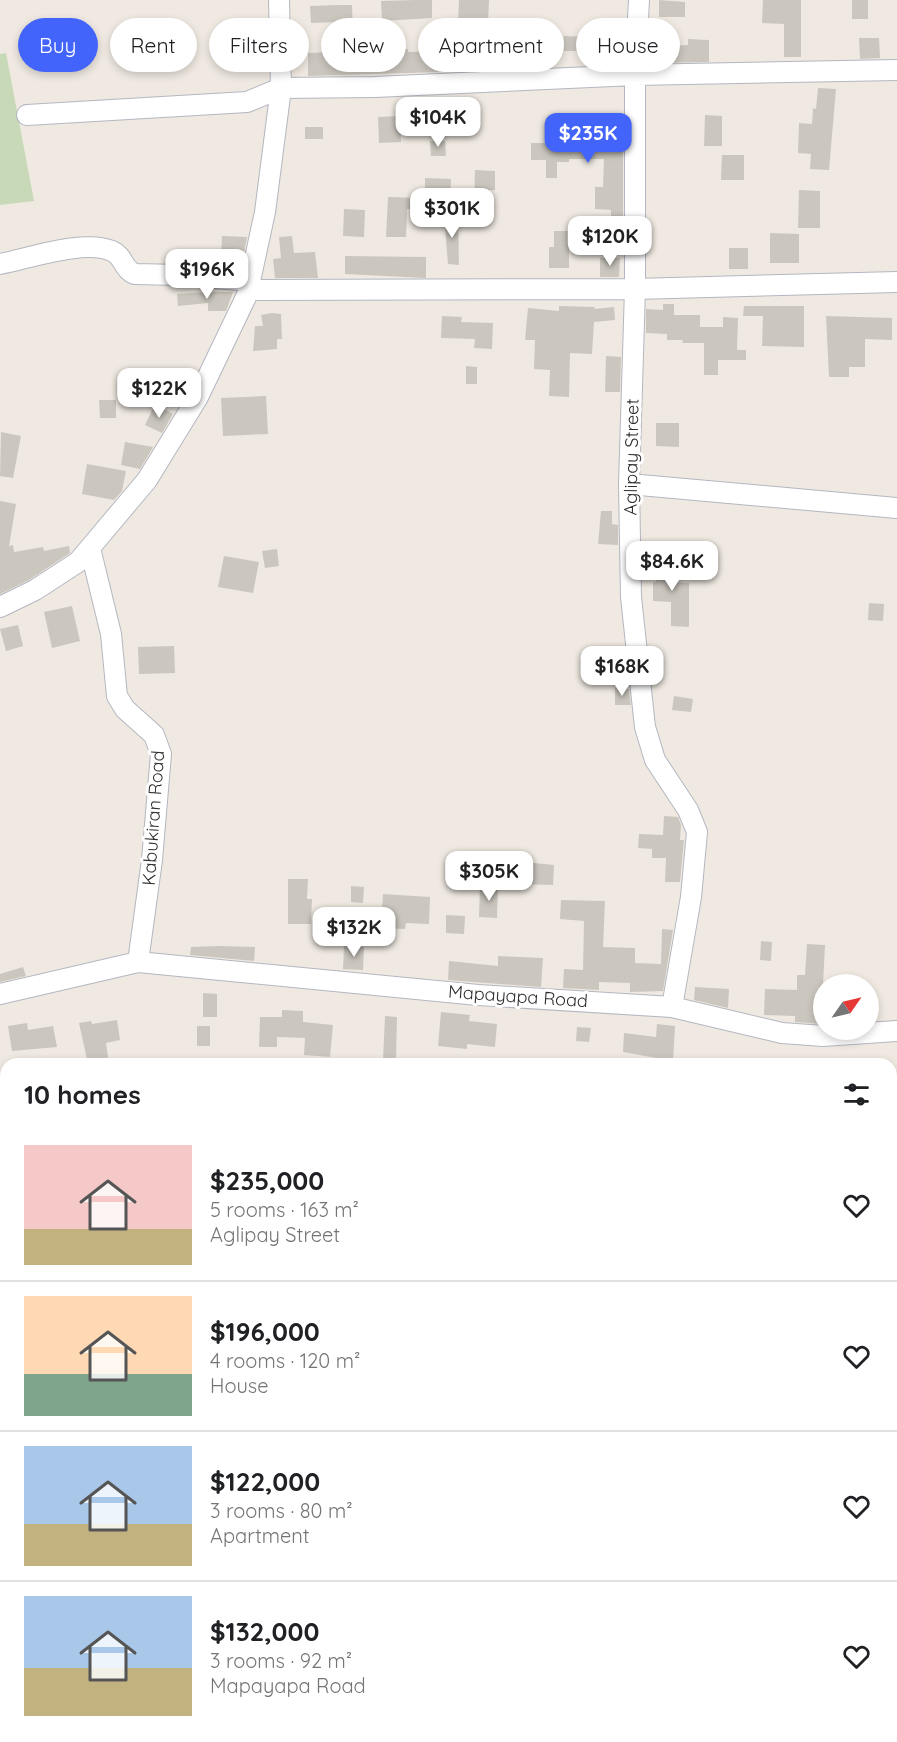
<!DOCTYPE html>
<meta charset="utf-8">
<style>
body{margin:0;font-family:Quicksand,sans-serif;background:#f6f6f6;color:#202124;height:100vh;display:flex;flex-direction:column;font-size:22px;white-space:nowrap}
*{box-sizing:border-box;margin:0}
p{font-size:20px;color:#757577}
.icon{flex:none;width:33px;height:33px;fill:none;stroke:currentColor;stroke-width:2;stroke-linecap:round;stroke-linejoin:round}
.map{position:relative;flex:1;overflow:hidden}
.side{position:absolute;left:0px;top:1058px;width:897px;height:686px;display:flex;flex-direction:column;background:#fff;border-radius:18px 18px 0 0;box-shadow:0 3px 9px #0003}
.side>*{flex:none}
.top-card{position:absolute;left:18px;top:18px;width:861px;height:54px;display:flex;gap:12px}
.needle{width:39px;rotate:56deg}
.controls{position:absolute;left:813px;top:974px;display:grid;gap:12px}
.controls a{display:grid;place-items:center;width:66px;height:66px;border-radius:50%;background:#fff;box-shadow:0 3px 9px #0003;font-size:30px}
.price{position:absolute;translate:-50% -51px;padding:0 14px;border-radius:12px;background:#fff;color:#222;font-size:20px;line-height:39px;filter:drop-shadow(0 2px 3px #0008)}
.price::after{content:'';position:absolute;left:50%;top:36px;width:18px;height:14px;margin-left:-9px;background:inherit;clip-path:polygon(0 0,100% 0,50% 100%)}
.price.active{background:#4264fb;color:#fff}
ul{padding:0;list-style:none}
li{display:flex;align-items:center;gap:18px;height:150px;padding:0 24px}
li+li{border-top:2px solid #e0e0e0}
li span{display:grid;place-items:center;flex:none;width:168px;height:120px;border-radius:0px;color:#555}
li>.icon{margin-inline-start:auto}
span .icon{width:72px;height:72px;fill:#fffc;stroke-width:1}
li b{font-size:26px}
h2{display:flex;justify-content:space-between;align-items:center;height:72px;padding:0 24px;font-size:26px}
.chip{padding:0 21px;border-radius:27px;background:#fff;box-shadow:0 3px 9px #0003;font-size:21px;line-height:54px}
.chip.active{background:#4264fb;color:#fff}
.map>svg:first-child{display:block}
.cemetery{fill:#c8d9b8}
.building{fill:#cbc7bf}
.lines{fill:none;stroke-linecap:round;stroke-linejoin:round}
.minor-casing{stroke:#b4b7c1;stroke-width:22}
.minor{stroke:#fff;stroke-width:20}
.labels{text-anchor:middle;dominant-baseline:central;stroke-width:6;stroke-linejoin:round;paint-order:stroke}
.street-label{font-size:18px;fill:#2e2e2e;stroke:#fff}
</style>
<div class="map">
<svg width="897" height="1742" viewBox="0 0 897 1742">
<rect width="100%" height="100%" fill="#efe9e1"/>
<!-- cemetery -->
<path class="cemetery" d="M6 53 34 201 0 205V54Z"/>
<!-- building -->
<path class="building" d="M415 0H432V18L382 21 381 1Z
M459 0H489L488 26 458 24Z
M659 0 685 2V17H659Z
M763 0H801V57H784V24L762 23Z
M852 0H868V19H852Z
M339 5H352L353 33H340V22L311 23 310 6Z
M592 30H608L610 51H624V64L585 65V51H563L564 36 592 37Z
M859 38H879L880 58 860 59Z
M688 39 709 40V62L654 63V47L688 45Z
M408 49V52L441 51 442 72 308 76V53Z
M535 49H548V67L535 68Z
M818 88 836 89 829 170 810 169 811 154 798 153 799 123 812 124 813 108 816 109Z
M705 115 722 116V146H704Z
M400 116 401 142 379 143 378 117Z
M553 118 594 119V142L623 143V244H611V210L595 209V187H603L604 159H569V162H557V178H546V160H531V143H553Z
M305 127H323V139H305Z
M430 141H445L446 156H431Z
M722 155H744V180H721Z
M475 170 495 171V190H488V209H474Z
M425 178 451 179 450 210 407 209 406 237H386L388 197 425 198Z
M799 190 820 191V228H798Z
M344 209 365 210 364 237 343 236Z
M444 215H458L459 265 448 264Z
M554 231H569V268H549V247H554Z
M770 233 799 234V263H770Z
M222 236 247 237 242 262 221 261Z
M292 236 294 253 315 252 318 278H275L273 259 281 258 279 237Z
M729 248H748V269H729Z
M345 256 426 257V278L345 274Z
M600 258H620L619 277H600Z
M206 292H233L226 311H208V303L178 306 177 294Z
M663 304H674V315H700V327H723V317L738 318 737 350H746V360H718V375H704V343H682L683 340H667V334L646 333V309L663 310Z
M559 306 595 307 594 309 614 307 615 320 594 322 592 354 570 353 569 397 549 396 550 370 534 369 535 340H525L528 308 559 311Z
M744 306H804V347L762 346 763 316H743Z
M272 313 281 314 282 339H277V349L253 351 255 326H263L261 315Z
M442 316 462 317 461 322 493 323 492 349 474 348 475 339 441 338Z
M826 316 892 318V340L865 339V367H849V377H829Z
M606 356 621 357 620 392H605Z
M466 366 477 367V384H466Z
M266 396 268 434 223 436 221 398Z
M99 400H116V418H100Z
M155 404 173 414 162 433 145 425Z
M656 423H679V447L656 446Z
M1 432 21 436 13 478 0 476Z
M125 442 153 447 140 469 121 465Z
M87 464 126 471 122 491 114 500 82 494Z
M0 501 16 504 9 546 13 545 14 552 43 547 44 551 69 546 70 553 29 580 0 594Z
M601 511H612V524L618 525V545L598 544Z
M277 549 279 566 265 568 262 551Z
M656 554H670V582L689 583V627L671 626V602L653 601V582H656Z
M224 556 259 562 253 593 218 587Z
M869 603 884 604 883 621 868 620Z
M72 606 80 641 52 648 44 612Z
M18 625 23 646 6 651 0 629Z
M174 646 175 673 139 674 138 647Z
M615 688 629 689 631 705H615Z
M674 696 693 699 691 712 672 710Z
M664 816 678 817 681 825 680 840H684L680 882H665L666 858H652V849L638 848 639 834 663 835Z
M515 861 554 865 553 885 514 884Z
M288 879H308L307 899H312L311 924H288Z
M351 886 364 887 363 903 351 902Z
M480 886H498L497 918 479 917Z
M383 894 430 897 429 924 406 923 405 929 381 928Z
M561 900 605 901 603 947 635 948V963L661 964 662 929 673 930 663 991 630 992V983L599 982V990L563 988 564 969 583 970 584 921 560 919Z
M446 915 465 916 464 934 446 933Z
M761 941 772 942 771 961 760 960Z
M807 944 825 945 821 1024 795 1022V1016L764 1015 765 989 797 990V975H805Z
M219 946 255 947 254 961 190 955 191 947Z
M344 946 364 947 363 970 343 969Z
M498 956 543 958 541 987 448 980 449 961 498 966Z
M23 967 26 976 0 982V974Z
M695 987 729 989 728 1008 694 1000Z
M203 993 217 994V1017H203Z
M282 1010 303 1011V1022L333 1025 330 1057 304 1055 305 1038 277 1037V1047H259L260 1017H282Z
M441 1012 470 1015 469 1021 497 1024 495 1047 467 1044V1049L438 1046Z
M385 1016 397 1017 396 1060H383Z
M117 1020 120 1040 106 1043 109 1064H88L79 1023 91 1021 92 1024Z
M27 1023 28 1030 53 1026 57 1047 12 1051 8 1026Z
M657 1024 675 1026 673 1061 623 1052 624 1033 656 1037Z
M197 1026H210V1046H197Z
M577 1027 591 1028 589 1042 576 1041Z"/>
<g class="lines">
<defs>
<path id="minor" d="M639 0 635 75V289L629 484 631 597 645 727 655 760 688 810 697 832 691 897 672 1007
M27 115 247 102 281 88 375 87 635 75 897 70
M0 264C30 258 85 239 112 251 124 256 123 270 135 274L180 275 251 281
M249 290 635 289 897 282
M629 484 897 508
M90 548 111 634 117 696 125 709 154 735 161 754 152 860 138 962
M0 607 35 590 78 562 147 480 198 397 247 295 265 212 281 88 279 0
M0 994 138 962 478 995 672 1007 782 1033 823 1036 897 1031
M0 1686 6 1692
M43 1737 47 1742"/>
</defs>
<!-- minor casing -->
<use href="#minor" class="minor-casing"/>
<!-- minor -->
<use href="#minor" class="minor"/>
</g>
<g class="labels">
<!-- street labels -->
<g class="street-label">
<text transform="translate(631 457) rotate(-89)">Aglipay Street</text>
<text transform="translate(153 818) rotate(-86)">Kabukiran Road</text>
<text transform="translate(518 996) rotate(4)">Mapayapa Road</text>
</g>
</g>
</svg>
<div class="controls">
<a><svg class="needle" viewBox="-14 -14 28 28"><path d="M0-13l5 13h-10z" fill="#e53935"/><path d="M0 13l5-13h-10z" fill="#757577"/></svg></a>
</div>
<b class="price" style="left:438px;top:148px">$104K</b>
<b class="price active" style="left:588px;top:164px">$235K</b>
<b class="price" style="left:452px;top:239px">$301K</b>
<b class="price" style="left:610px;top:267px">$120K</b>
<b class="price" style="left:207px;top:300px">$196K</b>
<b class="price" style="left:159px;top:419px">$122K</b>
<b class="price" style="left:672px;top:592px">$84.6K</b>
<b class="price" style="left:622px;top:697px">$168K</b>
<b class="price" style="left:489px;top:902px">$305K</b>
<b class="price" style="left:354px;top:958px">$132K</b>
<div class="top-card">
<a class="chip active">Buy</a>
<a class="chip">Rent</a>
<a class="chip">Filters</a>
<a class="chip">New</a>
<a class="chip">Apartment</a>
<a class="chip">House</a>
</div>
<section class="side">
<h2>10 homes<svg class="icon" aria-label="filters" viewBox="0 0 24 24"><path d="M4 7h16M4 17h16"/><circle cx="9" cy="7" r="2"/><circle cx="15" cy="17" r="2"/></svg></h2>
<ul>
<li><span style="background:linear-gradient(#f6c9c9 70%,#c2b280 0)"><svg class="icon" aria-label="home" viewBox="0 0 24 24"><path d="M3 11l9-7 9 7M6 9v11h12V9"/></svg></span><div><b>$235,000</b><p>5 rooms · 163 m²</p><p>Aglipay Street</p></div><svg class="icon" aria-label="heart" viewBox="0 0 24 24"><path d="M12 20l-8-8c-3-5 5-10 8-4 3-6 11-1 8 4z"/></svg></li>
<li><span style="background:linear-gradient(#ffd9b3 65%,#7fa58c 0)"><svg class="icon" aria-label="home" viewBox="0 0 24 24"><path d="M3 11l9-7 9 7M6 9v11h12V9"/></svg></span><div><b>$196,000</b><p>4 rooms · 120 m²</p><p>House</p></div><svg class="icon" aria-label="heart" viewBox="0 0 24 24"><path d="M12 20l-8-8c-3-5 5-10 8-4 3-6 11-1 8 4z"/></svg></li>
<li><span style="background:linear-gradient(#a9c7e8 65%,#c2b280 0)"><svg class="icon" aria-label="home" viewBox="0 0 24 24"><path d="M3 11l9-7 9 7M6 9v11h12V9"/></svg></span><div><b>$122,000</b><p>3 rooms · 80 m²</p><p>Apartment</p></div><svg class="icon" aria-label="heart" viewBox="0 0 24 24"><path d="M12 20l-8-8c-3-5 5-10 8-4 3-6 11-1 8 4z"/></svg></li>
<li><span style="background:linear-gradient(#a9c7e8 60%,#c2b280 0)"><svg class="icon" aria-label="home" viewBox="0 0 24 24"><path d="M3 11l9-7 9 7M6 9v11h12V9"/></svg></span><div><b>$132,000</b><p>3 rooms · 92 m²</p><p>Mapayapa Road</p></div><svg class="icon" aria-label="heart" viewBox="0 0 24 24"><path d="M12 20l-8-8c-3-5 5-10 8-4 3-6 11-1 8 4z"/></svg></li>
</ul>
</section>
</div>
